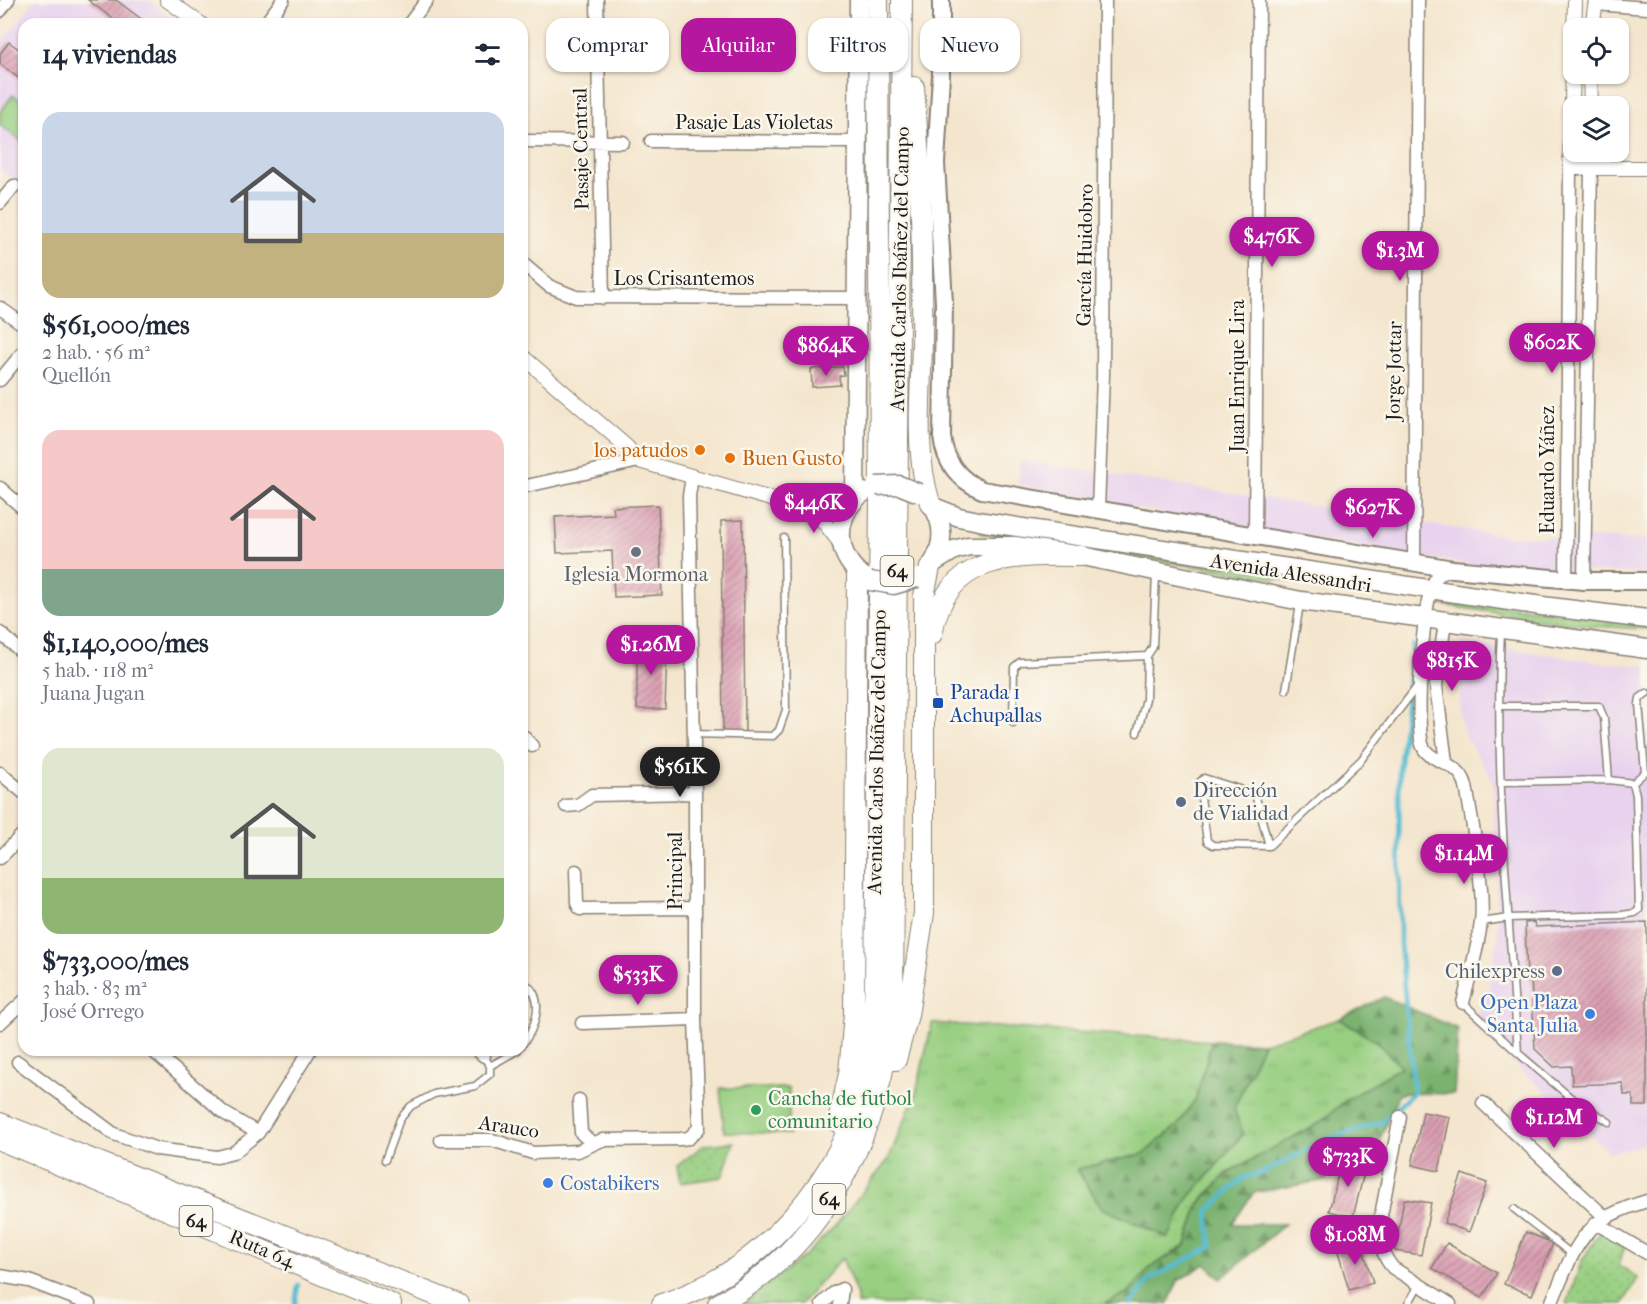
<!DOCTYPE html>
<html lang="es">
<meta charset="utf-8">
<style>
body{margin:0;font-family:"IM FELL French Canon",serif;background:#f2f2f3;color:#1f2937;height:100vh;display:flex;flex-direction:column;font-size:22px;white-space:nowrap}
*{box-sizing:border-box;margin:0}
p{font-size:20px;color:#747a83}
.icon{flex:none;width:33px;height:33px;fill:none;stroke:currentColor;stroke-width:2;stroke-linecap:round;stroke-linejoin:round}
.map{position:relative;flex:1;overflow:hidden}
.panel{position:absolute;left:18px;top:18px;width:510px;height:1038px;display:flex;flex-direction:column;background:#fff;border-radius:18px;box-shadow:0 2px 4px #0004}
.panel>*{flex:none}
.guide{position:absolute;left:546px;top:18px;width:570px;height:54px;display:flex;gap:12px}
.fabs{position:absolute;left:1563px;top:18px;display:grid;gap:12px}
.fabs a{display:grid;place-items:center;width:66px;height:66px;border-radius:12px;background:#fff;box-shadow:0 2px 4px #0004;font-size:30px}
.price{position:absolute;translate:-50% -51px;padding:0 14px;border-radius:21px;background:#b5179e;color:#fff;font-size:20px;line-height:39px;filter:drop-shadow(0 2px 3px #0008)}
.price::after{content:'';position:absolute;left:50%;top:36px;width:18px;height:14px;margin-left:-9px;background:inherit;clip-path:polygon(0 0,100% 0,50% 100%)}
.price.current{background:#222;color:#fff}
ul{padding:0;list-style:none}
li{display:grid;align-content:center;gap:12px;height:318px;padding:0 24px}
li span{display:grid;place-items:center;height:186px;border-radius:18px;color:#555}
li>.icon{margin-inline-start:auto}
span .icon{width:108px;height:108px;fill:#fffc;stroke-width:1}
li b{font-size:26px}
h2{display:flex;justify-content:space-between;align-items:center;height:72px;padding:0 24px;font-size:26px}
.pill{padding:0 21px;border-radius:18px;background:#fff;box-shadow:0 2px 4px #0004;font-size:21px;line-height:54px}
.pill.current{background:#b5179e;color:#fff}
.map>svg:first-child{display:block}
.built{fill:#e8d2ee}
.grass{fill:url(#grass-tufts);stroke:#5a764e;stroke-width:1.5}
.forest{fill:url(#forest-firs);stroke:#4b6746;stroke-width:1.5}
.park{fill:url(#park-dots);stroke:#5a764e;stroke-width:1.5}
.pitch{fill:#98cf81;stroke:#5a764e;stroke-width:1.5}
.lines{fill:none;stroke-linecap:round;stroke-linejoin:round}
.stream{stroke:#56bcd4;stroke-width:4.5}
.building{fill:url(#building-hatch)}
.service-casing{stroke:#888175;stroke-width:9}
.minor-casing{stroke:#888175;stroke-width:15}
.tertiary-casing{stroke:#888175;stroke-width:16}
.secondary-casing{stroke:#888175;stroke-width:20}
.primary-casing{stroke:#888175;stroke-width:21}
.trunk-casing{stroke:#888175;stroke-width:22}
.service{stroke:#fff;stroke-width:6}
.minor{stroke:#fff;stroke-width:12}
.tertiary{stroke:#fff;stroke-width:14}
.secondary{stroke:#fff;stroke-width:16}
.primary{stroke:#fff;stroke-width:18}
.trunk{stroke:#fff;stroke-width:20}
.primary-bridge-casing{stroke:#888175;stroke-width:21;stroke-linecap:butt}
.primary-bridge{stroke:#fff;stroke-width:18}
.food-dot{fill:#e8710a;stroke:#fbf7ec;stroke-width:2}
.worship-dot{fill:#6b7280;stroke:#fbf7ec;stroke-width:2}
.transit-dot{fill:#1a4fb4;stroke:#fbf7ec;stroke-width:2}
.service-dot{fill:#5c6f8a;stroke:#fbf7ec;stroke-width:2}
.shop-dot{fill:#3f7fe0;stroke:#fbf7ec;stroke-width:2}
.leisure-dot{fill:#2e9e5b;stroke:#fbf7ec;stroke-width:2}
.labels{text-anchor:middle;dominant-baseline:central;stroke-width:5;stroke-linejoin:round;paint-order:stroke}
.shield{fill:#fbf7ec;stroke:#5f5e5a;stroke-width:1.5}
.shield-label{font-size:18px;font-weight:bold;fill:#1c1c1c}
.street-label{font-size:20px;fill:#1c1c1c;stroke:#fbf7ec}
.food-label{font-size:20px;fill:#c56008;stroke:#fbf7ec;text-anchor:end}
.worship-label{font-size:20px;fill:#5b616d;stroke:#fbf7ec}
.transit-label{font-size:20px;fill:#164399;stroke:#fbf7ec;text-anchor:start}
.service-label{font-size:20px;fill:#4e5e75;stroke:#fbf7ec;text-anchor:start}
.shop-label{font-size:20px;fill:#366cbe;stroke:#fbf7ec;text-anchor:end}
.leisure-label{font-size:20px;fill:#27864d;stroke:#fbf7ec;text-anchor:start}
</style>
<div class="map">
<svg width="1647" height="1304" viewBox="0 0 1647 1304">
<defs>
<pattern id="grass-tufts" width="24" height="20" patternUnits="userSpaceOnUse" patternTransform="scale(1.5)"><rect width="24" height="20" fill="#98cf81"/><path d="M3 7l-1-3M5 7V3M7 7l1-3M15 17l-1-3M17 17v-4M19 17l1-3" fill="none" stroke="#82b16f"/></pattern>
<pattern id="forest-firs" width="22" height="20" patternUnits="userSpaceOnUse" patternTransform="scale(1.5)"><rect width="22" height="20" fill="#7ab26f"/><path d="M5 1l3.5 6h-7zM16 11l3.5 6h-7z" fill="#63905a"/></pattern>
<pattern id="park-dots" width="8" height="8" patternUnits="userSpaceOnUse" patternTransform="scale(1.5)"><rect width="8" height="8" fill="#98cf81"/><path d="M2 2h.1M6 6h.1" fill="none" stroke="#82b16f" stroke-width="1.8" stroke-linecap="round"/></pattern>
<pattern id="building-hatch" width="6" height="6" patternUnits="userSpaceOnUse" patternTransform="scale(1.5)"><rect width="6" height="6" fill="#da9eb2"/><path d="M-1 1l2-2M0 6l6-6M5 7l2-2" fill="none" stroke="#b08090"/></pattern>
</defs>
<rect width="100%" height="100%" fill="#fbf7ec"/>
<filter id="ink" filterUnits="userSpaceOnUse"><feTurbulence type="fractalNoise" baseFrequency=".0167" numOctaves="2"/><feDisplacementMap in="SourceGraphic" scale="12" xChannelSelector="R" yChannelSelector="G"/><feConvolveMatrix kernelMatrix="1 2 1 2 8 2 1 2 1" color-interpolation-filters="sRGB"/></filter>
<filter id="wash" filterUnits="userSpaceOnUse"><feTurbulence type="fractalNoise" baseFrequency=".008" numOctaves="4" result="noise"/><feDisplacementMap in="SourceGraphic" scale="24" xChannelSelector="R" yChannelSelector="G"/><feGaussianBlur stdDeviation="1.35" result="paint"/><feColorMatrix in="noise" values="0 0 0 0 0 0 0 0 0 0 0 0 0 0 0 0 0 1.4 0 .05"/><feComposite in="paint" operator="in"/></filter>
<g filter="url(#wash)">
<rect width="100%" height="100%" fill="#f4e6ce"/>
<!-- built -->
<path class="built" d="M35 0H149L181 24H24V187L0 169V45Z
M1019 460 1505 536 1647 540V574L1465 564 1163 513 1019 484Z
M1460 642 1605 663 1647 666V1144L1610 1153 1473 1025 1489 990 1498 936 1493 781 1466 738 1460 719Z"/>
<!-- grass -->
<path class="grass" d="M980 530 1408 593 1406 599 980 533Z
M1437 597 1647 625V629L1590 626 1436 604Z
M1339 1019 1377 1042 1401 1067 1346 1100 1319 1123 1226 1174 1199 1204 1186 1245 1150 1268 1129 1292 1104 1304H857V1296L842 1258 801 1304H743L807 1254 836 1225 888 1160 916 1093 932 1023 1212 1041 1196 1098 1178 1125 1143 1154 1077 1170 1102 1208 1168 1238 1187 1200 1243 1134 1233 1110 1263 1043Z"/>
<!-- forest -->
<path class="forest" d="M1384 997 1458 1029 1454 1094 1404 1093 1398 1095 1372 1159 1330 1157 1326 1180 1253 1193 1232 1224H1285L1221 1279 1205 1264 1178 1281 1168 1304H1104L1129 1292 1150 1268 1186 1245 1199 1204 1226 1174 1319 1123 1346 1100 1401 1067 1377 1042 1339 1019Z
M1212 1041 1263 1043 1234 1109 1243 1134 1187 1200 1168 1238 1102 1208 1077 1169 1143 1154 1178 1125 1196 1098Z"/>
<!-- park -->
<path class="park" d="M734 1142 722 1177 680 1183 677 1166 704 1145Z
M1602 1229 1625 1246 1619 1265 1638 1278 1623 1304H1567L1581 1262Z"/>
<!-- pitch -->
<path class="pitch" d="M13 95 24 103V143L0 125V112Z
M720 1088H789V1134L724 1132Z"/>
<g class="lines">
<!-- stream -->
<path class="stream" d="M295 1304 298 1285
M1131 1304 1150 1279 1211 1247 1208 1211 1243 1178 1264 1172 1327 1139 1382 1122 1414 1092 1400 944 1399 771 1413 645"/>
</g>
<g id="blocks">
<!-- building -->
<path class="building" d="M88 0H116L148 24H120Z
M9 42 24 53V82L0 64V54Z
M806 341 844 343 843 365 805 363Z
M843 367 844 375 839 376 840 385 812 387 811 369Z
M658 505 662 595 614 597 612 551 557 553 555 517 614 514 613 507Z
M743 520 745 732 723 733 721 521Z
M637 643H664V651H667L665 709H637Z
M1534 922 1535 927 1647 922V1106H1633V1095H1624L1623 1083 1572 1085 1571 1066 1554 1067 1535 1049 1531 978H1527L1525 923Z
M1423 1112 1450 1117 1439 1171 1412 1165Z
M1342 1159 1366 1165 1353 1217 1329 1211Z
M1462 1174 1487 1183 1469 1232 1444 1223Z
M1404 1199 1431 1203 1421 1255 1395 1251Z
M1526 1232 1553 1243 1532 1295 1504 1284Z
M1361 1242 1373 1283 1349 1290 1337 1249Z
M1447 1243 1497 1273 1482 1298 1432 1268Z"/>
</g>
</g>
<g filter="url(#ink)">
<use href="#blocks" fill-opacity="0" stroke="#888175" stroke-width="1.5"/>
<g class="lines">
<defs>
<path id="service" d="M1501 632C1494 772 1509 913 1518 1053L1570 1097 1609 1122
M1286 690 1300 604
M1499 706H1599L1604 718 1609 780
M1013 723 1014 667 1020 662 1147 656 1153 647 1156 573
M1137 733 1146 699 1147 656
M693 734 773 736 779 730 786 710 784 538
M1633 783 1645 772 1639 704 1640 698 1647 693
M1269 846 1255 794 1204 778 1199 783 1207 841 1213 845 1269 846 1361 760 1419 684 1437 671
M1481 922 1509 918 1622 915 1635 913 1639 910 1636 795 1633 783 1609 780 1502 782
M1463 1003 1518 1053
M522 1045C535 1029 546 999 526 984
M490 1066 518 1050
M385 1160 400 1119 411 1106 434 1094 475 1086 490 1074V1066L484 1056
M1514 1209 1573 1255
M1408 1304 1419 1285"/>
<path id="minor" d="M597 0 603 298
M1595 4 1647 8
M0 11 8 0
M265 24 283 0
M409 24 427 0
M522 141 623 142
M651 141 858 142
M0 203 14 186
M522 263 549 286 576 297 857 298
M0 308 24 325
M0 380 24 351
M522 487 639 461
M0 488 24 509
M1098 510 1103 375 1105 0
M1255 537 1259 0
M1414 563 1418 0
M1453 569C1448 571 1440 573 1437 577 1421 594 1416 721 1422 744 1427 764 1460 759 1466 786 1472 820 1485 890 1481 922 1478 949 1469 977 1463 1003
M1566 580 1570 168
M1584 581 1591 168
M1445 622 1436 686 1446 762
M0 633 24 654
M522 735 532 746
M0 773 24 793
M566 806 578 805 592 795 695 793
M0 858 24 833
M576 871 577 903 580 909 695 908
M0 1023 24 1001
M582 1023 695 1019
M152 1050 224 1113 258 1133
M477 1050 484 1056
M18 1062 114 1134 157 1149 217 1157 233 1153 258 1133 310 1050
M579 1100 581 1133 592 1143
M1483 1103 1605 1217
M1400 1117 1378 1231C1381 1245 1383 1257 1393 1268L1450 1304
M441 1140H492L533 1153 578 1151 602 1140 680 1139 689 1138 699 1128 695 1019V793L689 496 692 477
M1596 1223 1647 1253
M0 1276 29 1281 89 1304
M822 1304 834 1293 842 1289 840 1304
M1551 1304C1577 1243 1580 1221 1647 1201"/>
<path id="tertiary" d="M167 0 201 24
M1575 0 1570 168H1647
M1592 28 1596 0
M1590 74 1591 106
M1591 152V168
M522 356 627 447 639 461 802 508 823 521 841 544
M802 508 852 503"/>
<path id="secondary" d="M941 0V75L936 163 944 303 942 437C945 462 959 480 982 490L1453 569 1584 581H1647"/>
<path id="primary" d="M864 492C831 515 834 561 869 580
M855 499 859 0
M931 504C945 523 944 545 932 565
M934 507 959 517 984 522 1542 606 1647 619
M933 563 954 550 969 546H1015L1082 556 1301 601 1647 649"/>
<path id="trunk" d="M914 87C921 171 923 258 922 343 921 396 914 451 930 503
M932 634C946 552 1016 555 1082 556
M896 1060 908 1015 924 913V596L930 567
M838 1122 849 1074 854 1013 857 573
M0 1123 458 1304
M0 1140 391 1304
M662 1304C764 1270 840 1181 865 1078 872 1048 873 1017 875 987L880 498 878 0
M718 1304C832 1244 886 1119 893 995L902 0"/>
</defs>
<!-- service casing -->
<use href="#service" class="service-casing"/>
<!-- minor casing -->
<use href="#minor" class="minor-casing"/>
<!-- tertiary casing -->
<use href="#tertiary" class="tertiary-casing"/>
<!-- secondary casing -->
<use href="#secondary" class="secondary-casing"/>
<!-- primary casing -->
<use href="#primary" class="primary-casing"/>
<!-- trunk casing -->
<use href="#trunk" class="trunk-casing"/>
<!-- service -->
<use href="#service" class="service"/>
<!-- minor -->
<use href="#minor" class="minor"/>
<!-- tertiary -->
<use href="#tertiary" class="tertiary"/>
<!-- secondary -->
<use href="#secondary" class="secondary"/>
<!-- primary -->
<use href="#primary" class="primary"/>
<!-- trunk -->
<use href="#trunk" class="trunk"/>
<defs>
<path id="primary-bridge" d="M876 486 899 485 919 493
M870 581 894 585 917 578"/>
</defs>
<!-- primary-bridge casing -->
<use href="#primary-bridge" class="primary-bridge-casing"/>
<!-- primary-bridge -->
<use href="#primary-bridge" class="primary-bridge"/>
</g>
</g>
<!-- markers -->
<g class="food-dot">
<circle cx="700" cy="450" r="6"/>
<circle cx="730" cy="458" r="6"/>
</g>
<circle class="worship-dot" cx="636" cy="552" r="6"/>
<rect class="transit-dot" x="932" y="697" width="12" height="12" rx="3"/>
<g class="service-dot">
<circle cx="1181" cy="802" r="6"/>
<circle cx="1557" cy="971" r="6"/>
</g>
<g class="shop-dot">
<circle cx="1590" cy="1014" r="6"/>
<circle cx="548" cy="1183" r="6"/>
</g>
<circle class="leisure-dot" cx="756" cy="1110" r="6"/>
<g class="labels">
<!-- shield labels -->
<g class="shield">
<rect x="880.5" y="556" width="33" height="30" rx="4.5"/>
<rect x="812.5" y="1184" width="33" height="30" rx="4.5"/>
<rect x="179.5" y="1206" width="33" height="30" rx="4.5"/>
</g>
<g class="shield-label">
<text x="897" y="571">64</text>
<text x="829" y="1199">64</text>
<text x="196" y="1221">64</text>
</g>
<!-- street labels -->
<g class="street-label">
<text x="754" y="122">Pasaje Las Violetas</text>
<text transform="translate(581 149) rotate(-91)">Pasaje Central</text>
<text transform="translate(1085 255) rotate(-89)">García Huidobro</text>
<text transform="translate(900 269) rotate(-89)">Avenida Carlos Ibáñez del Campo</text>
<text x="684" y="278">Los Crisantemos</text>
<text transform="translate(1394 371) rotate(-89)">Jorge Jottar</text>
<text transform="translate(1237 376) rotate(-90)">Juan Enrique Lira</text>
<text transform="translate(1547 470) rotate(-90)">Eduardo Yáñez</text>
<text transform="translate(1291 573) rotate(9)">Avenida Alessandri</text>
<text transform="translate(877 752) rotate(-89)">Avenida Carlos Ibáñez del Campo</text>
<text transform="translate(675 871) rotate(-90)">Principal</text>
<text transform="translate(509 1127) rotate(9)">Arauco</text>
<text transform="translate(262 1249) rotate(23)">Ruta 64</text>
</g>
<!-- food labels -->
<g class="food-label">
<text x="688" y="450">los patudos</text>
<text x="742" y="458" text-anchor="start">Buen Gusto</text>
</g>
<!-- worship labels -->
<g class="worship-label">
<text x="636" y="574">Iglesia Mormona</text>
</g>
<!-- transit labels -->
<g class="transit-label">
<text x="950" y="692">Parada 1<tspan x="950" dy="23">Achupallas</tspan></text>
</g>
<!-- service labels -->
<g class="service-label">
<text x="1193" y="790">Dirección<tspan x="1193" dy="23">de Vialidad</tspan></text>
<text x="1545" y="971" text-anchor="end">Chilexpress</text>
</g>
<!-- shop labels -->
<g class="shop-label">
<text x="1578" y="1002">Open Plaza<tspan x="1578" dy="23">Santa Julia</tspan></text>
<text x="560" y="1183" text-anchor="start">Costabikers</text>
</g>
<!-- leisure labels -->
<g class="leisure-label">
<text x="768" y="1098">Cancha de futbol<tspan x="768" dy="23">comunitario</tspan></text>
</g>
</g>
</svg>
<div class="fabs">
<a><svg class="icon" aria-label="locate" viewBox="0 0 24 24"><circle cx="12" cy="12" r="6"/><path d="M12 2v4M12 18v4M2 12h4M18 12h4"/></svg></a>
<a><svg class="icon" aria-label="layers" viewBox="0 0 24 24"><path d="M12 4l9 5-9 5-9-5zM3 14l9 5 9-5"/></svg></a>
</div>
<b class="price" style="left:1272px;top:268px">$476K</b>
<b class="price" style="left:1400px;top:282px">$1.3M</b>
<b class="price" style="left:1552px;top:374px">$602K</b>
<b class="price" style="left:826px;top:377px">$864K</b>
<b class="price" style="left:814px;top:534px">$446K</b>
<b class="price" style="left:1373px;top:539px">$627K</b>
<b class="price" style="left:651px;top:676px">$1.26M</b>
<b class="price" style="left:1452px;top:692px">$815K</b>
<b class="price current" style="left:680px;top:798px">$561K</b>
<b class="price" style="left:1464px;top:885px">$1.14M</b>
<b class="price" style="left:638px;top:1006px">$533K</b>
<b class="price" style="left:1554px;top:1149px">$1.12M</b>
<b class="price" style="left:1348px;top:1188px">$733K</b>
<b class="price" style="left:1355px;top:1266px">$1.08M</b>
<div class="guide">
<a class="pill">Comprar</a>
<a class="pill current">Alquilar</a>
<a class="pill">Filtros</a>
<a class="pill">Nuevo</a>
</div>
<section class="panel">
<h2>14 viviendas<svg class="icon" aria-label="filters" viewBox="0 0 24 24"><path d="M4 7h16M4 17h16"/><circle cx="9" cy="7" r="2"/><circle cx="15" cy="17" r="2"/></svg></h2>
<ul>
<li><span style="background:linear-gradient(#c9d6e8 65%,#c2b280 0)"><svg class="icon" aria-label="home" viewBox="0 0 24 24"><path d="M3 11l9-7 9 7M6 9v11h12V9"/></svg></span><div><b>$561,000/mes</b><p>2 hab. · 56 m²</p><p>Quellón</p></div></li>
<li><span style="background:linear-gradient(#f6c9c9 75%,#7fa58c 0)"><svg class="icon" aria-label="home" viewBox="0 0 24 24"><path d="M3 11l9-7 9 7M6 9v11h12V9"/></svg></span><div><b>$1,140,000/mes</b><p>5 hab. · 118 m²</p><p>Juana Jugan</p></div></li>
<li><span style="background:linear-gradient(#dfe7d0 70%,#8fb573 0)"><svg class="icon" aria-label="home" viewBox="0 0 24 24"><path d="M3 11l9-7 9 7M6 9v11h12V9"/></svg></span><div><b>$733,000/mes</b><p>3 hab. · 83 m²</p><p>José Orrego</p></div></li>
</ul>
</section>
</div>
